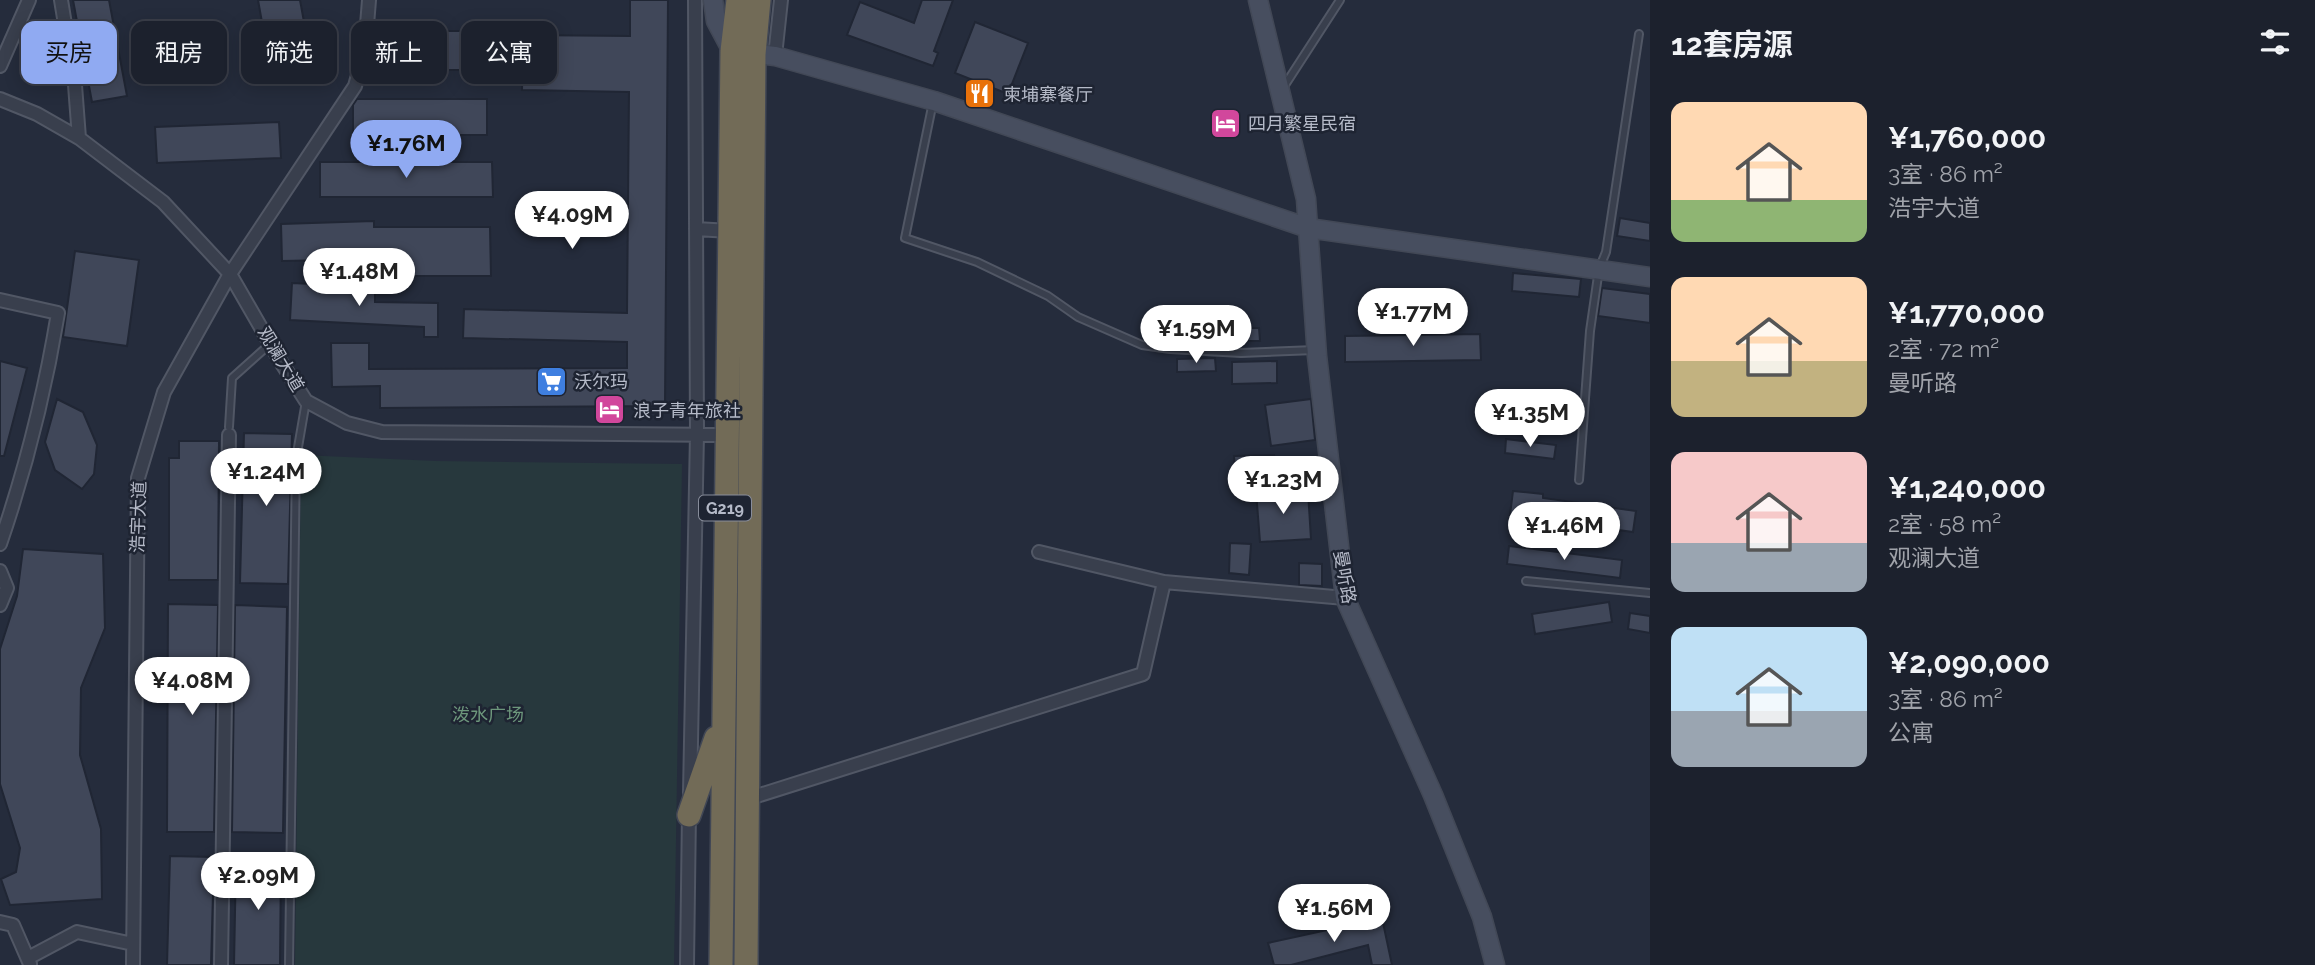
<!DOCTYPE html>
<html lang="zh">
<meta charset="utf-8">
<style>
body{margin:0;font-family:Raleway,"Noto Sans SC",sans-serif;background:#252935;color:#f1f3f6;height:100vh;display:flex;flex-direction:column;font-size:26px;white-space:nowrap}
*{box-sizing:border-box;margin:0}
p{font-size:23px;color:#a0a3aa}
.icon{flex:none;width:38px;height:38px;fill:none;stroke:currentColor;stroke-width:2;stroke-linecap:round;stroke-linejoin:round}
.map{position:relative;flex:1;overflow:hidden}
.details{display:flex;flex-direction:column;background:#1c212d;width:665px}
.details>*{flex:none}
.banner{position:absolute;left:21px;top:21px;width:665px;height:63px;display:flex;gap:14px}
.price{position:absolute;translate:-50% -60px;padding:0 16px;border-radius:24px;background:#fff;color:#222;font-size:23px;line-height:46px;filter:drop-shadow(0 2px 4px #0008)}
.price::after{content:'';position:absolute;left:50%;top:42px;width:21px;height:16px;margin-left:-10px;background:inherit;clip-path:polygon(0 0,100% 0,50% 100%)}
.price.current{background:#90aaf2;color:#111}
ul{padding:0;list-style:none}
li{display:flex;align-items:center;gap:21px;height:175px;padding:0 21px}
li span{display:grid;place-items:center;flex:none;width:196px;height:140px;border-radius:14px;color:#555}
li>.icon{margin-inline-start:auto}
span .icon{width:84px;height:84px;fill:#fffc;stroke-width:1}
li b{font-size:30px}
h2{display:flex;justify-content:space-between;align-items:center;height:84px;padding:0 21px;font-size:30px}
.tag{padding:0 24px;border-radius:14px;background:#1c212d;box-shadow:0 4px 18px #0003,0 0 0 2px #3a3e49;font-size:24px;line-height:63px}
.tag.current{background:#90aaf2;color:#111}
main{display:flex;flex:1;min-height:0}
.map>svg:first-child{display:block}
.green{fill:#27383d}
.building{fill:#404759;stroke:#202634;stroke-width:2}
.lines{fill:none;stroke-linecap:round;stroke-linejoin:round}
.lane-casing{stroke:#515765;stroke-width:10}
.street-casing{stroke:#515765;stroke-width:16}
.secondary-casing{stroke:#424856;stroke-width:21}
.highway-casing{stroke:#414755;stroke-width:26}
.lane{stroke:#393f4d;stroke-width:6}
.street{stroke:#393f4d;stroke-width:12}
.secondary{stroke:#474e5f;stroke-width:18}
.highway{stroke:#726b57;stroke-width:23}
.labels{text-anchor:middle;dominant-baseline:central;stroke-width:5;stroke-linejoin:round;paint-order:stroke}
.shield{fill:#1e2432;stroke:#888d9b;stroke-width:2}
.shield-label{font-size:16px;font-weight:bold;fill:#b5bac8}
.poi-label{font-size:18px;fill:#b5bac8;stroke:#1e2432;text-anchor:start}
.street-label{font-size:18px;fill:#b5bac8;stroke:#1e2432}
.park-label{font-size:18px;fill:#6d977c;stroke:#1e2432}
</style>
<main>
<div class="map">
<svg width="1650" height="965" viewBox="0 0 1650 965">
<rect width="100%" height="100%" fill="#252c3c"/>
<!-- green -->
<path class="green" d="M301 455 436 461 682 464 674 965H295Z"/>
<!-- building -->
<path class="building" d="M73 0H109L127 96 92 102Z
M258 0H300L313 71 272 78Z
M630 0H668L665 406 380 408V386L332 387 331 343H369V369L627 368V342L463 338 464 309 627 313 629 92 522 90 523 35 630 36Z
M922 0H953L934 51 938 53 933 66 847 35 860 2 914 23Z
M975 22 1028 43 1008 94 955 73Z
M398 31H488L489 70H399Z
M357 99H487V135H353V105Z
M279 122 281 158 157 163 155 127Z
M320 162H492L493 197H320Z
M1620 218 1650 223V241L1617 236Z
M374 221V227H490L491 276H379V259L282 261 281 224Z
M75 251 139 260 127 346 63 337Z
M1513 273 1581 279 1579 297 1512 291Z
M292 283 375 287V302L438 303V337H424V327L290 320Z
M1602 288 1650 294V323L1598 316Z
M1228 328H1259L1260 341H1228Z
M1480 334 1481 360 1345 362V336Z
M1215 358 1216 371 1177 372V359Z
M0 361 27 368 4 456H0Z
M1277 361V383L1232 384V362Z
M57 399 83 412 97 445 94 474 82 489 55 470 45 442Z
M1311 399 1315 440 1271 446 1265 405Z
M244 433 292 434 288 584 240 583Z
M1506 439 1556 445 1554 459 1505 453Z
M179 441H219L218 580H169V458H179Z
M1274 455 1275 470 1235 471 1234 456Z
M1282 490V492L1308 491 1311 539 1260 542 1256 491Z
M1513 491 1543 494V498L1636 511 1633 532 1510 515Z
M1230 543 1251 544 1249 575 1229 573Z
M1509 546 1622 560 1620 578 1507 564Z
M23 549 103 554 105 628 81 688 80 755 101 829 102 899 10 905 1 879 16 872 20 848 0 784V649L17 596Z
M1299 563 1322 564V586L1299 585Z
M1609 602 1612 622 1535 634 1532 614Z
M168 604 218 605 214 832H167Z
M235 605 287 607 283 833 232 832Z
M1630 613 1650 616V633L1628 629Z
M170 856 214 857 211 965H167Z
M236 859 281 860 280 965H234Z
M1382 918 1392 965H1372L1368 945 1291 965H1274L1268 943Z"/>
<g class="lines">
<defs>
<path id="lane" d="M1283 88 1340 0
M933 102 905 238 977 262 1048 296 1078 317 1142 345 1170 349 1241 353 1315 350
M229 427 232 378 270 344
M1579 480 1590 331 1599 269 1606 252 1639 34
M1526 581 1650 593
M289 965 296 459 306 401"/>
<path id="street" d="M61 0 75 85 79 138
M775 56 781 0
M0 66 29 0
M0 99 37 114 79 138 163 202 230 274 279 359 306 401 347 423 382 432 726 435
M696 229 730 231
M0 300 58 313C45 392 26 468 0 544
M1039 552 1164 582 1345 598
M0 571 7 588 0 605
M690 793 697 434 695 0
M747 799 1143 674 1164 582
M0 922 13 925 30 964
M28 958 77 932 133 944
M133 965 138 478 164 392 230 274 355 86 365 50 369 0
M221 965 229 435
M687 965 689 811"/>
<path id="secondary" d="M713 0 716 21 732 51 775 56 934 101 1308 228 1650 277
M1258 0 1306 199 1317 356 1345 598 1433 795 1482 917 1495 965"/>
<path id="highway" d="M689 815 716 738
M721 965 732 51 738 0
M746 965 754 54 759 0"/>
</defs>
<!-- lane casing -->
<use href="#lane" class="lane-casing"/>
<!-- street casing -->
<use href="#street" class="street-casing"/>
<!-- secondary casing -->
<use href="#secondary" class="secondary-casing"/>
<!-- highway casing -->
<use href="#highway" class="highway-casing"/>
<!-- lane -->
<use href="#lane" class="lane"/>
<!-- street -->
<use href="#street" class="street"/>
<!-- secondary -->
<use href="#secondary" class="secondary"/>
<!-- highway -->
<use href="#highway" class="highway"/>
</g>
<!-- icons -->
<defs>
<symbol id="restaurant-square" viewBox="-11 -11 22 22"><rect x="-9" y="-9" width="18" height="18" rx="4" fill="#e8710a" stroke="#1e2432"/><path d="M-5-6h1v4h1v-4h1v4h1v-4h1v5L-1.5 .5V6h-2V.5L-5-1ZM5-6V6H3V1.5H1.5Q1.5-4 5-6Z" fill="#fff"/></symbol>
<symbol id="hotel-square" viewBox="-11 -11 22 22"><rect x="-9" y="-9" width="18" height="18" rx="4" fill="#d1479c" stroke="#1e2432"/><path d="M-6-4.5h1.5V1H6V5H4.5V3h-9V5H-6ZM-4 0a1.8 1.8 0 1 1 3.6 0ZM.5 0V-2.5h3Q6-2.5 6 0Z" fill="#fff"/></symbol>
<symbol id="supermarket-square" viewBox="-11 -11 22 22"><rect x="-9" y="-9" width="18" height="18" rx="4" fill="#3f7fe0" stroke="#1e2432"/><path d="M-6-5.5h2.5l.6 2H6L4.5 2H-2.5L-4.4-4H-6ZM-1.5 3.2a1.3 1.3 0 1 0 .1 0ZM3 3.2a1.3 1.3 0 1 0 .1 0Z" fill="#fff"/></symbol>
</defs>
<g fill-rule="evenodd">
<use href="#restaurant-square" x="962" y="76" width="35" height="35"/>
<use href="#hotel-square" x="1208" y="106" width="35" height="35"/>
<use href="#supermarket-square" x="534" y="364" width="35" height="35"/>
<use href="#hotel-square" x="592" y="392" width="35" height="35"/>
</g>
<g class="labels">
<!-- shield labels -->
<rect class="shield" x="699" y="495.5" width="52" height="25" rx="5"/>
<g class="shield-label">
<text x="725" y="508">G219</text>
</g>
<!-- poi labels -->
<g class="poi-label">
<text x="1003" y="94">柬埔寨餐厅</text>
<text x="1248" y="123">四月繁星民宿</text>
<text x="574" y="381">沃尔玛</text>
<text x="633" y="410">浪子青年旅社</text>
</g>
<!-- street labels -->
<g class="street-label">
<text transform="translate(281 359) rotate(59)">观澜大道</text>
<text transform="translate(138 517) rotate(-88)">浩宇大道</text>
<text transform="translate(1345 577) rotate(80)">曼听路</text>
</g>
<!-- park labels -->
<g class="park-label">
<text x="488" y="714">泼水广场</text>
</g>
</g>
</svg>
<b class="price current" style="left:406px;top:180px">¥1.76M</b>
<b class="price" style="left:572px;top:251px">¥4.09M</b>
<b class="price" style="left:359px;top:308px">¥1.48M</b>
<b class="price" style="left:1413px;top:348px">¥1.77M</b>
<b class="price" style="left:1196px;top:365px">¥1.59M</b>
<b class="price" style="left:1530px;top:449px">¥1.35M</b>
<b class="price" style="left:266px;top:508px">¥1.24M</b>
<b class="price" style="left:1283px;top:516px">¥1.23M</b>
<b class="price" style="left:1564px;top:562px">¥1.46M</b>
<b class="price" style="left:192px;top:717px">¥4.08M</b>
<b class="price" style="left:258px;top:912px">¥2.09M</b>
<b class="price" style="left:1334px;top:944px">¥1.56M</b>
<div class="banner">
<a class="tag current">买房</a>
<a class="tag">租房</a>
<a class="tag">筛选</a>
<a class="tag">新上</a>
<a class="tag">公寓</a>
</div>
</div>
<section class="details">
<h2>12套房源<svg class="icon" aria-label="filters" viewBox="0 0 24 24"><path d="M4 7h16M4 17h16"/><circle cx="9" cy="7" r="2"/><circle cx="15" cy="17" r="2"/></svg></h2>
<ul>
<li><span style="background:linear-gradient(#ffd9b3 70%,#8fb573 0)"><svg class="icon" aria-label="home" viewBox="0 0 24 24"><path d="M3 11l9-7 9 7M6 9v11h12V9"/></svg></span><div><b>¥1,760,000</b><p>3室 · 86 m²</p><p>浩宇大道</p></div></li>
<li><span style="background:linear-gradient(#ffd9b3 60%,#c2b280 0)"><svg class="icon" aria-label="home" viewBox="0 0 24 24"><path d="M3 11l9-7 9 7M6 9v11h12V9"/></svg></span><div><b>¥1,770,000</b><p>2室 · 72 m²</p><p>曼听路</p></div></li>
<li><span style="background:linear-gradient(#f6c9c9 65%,#9aa5b1 0)"><svg class="icon" aria-label="home" viewBox="0 0 24 24"><path d="M3 11l9-7 9 7M6 9v11h12V9"/></svg></span><div><b>¥1,240,000</b><p>2室 · 58 m²</p><p>观澜大道</p></div></li>
<li><span style="background:linear-gradient(#bfe0f5 60%,#9aa5b1 0)"><svg class="icon" aria-label="home" viewBox="0 0 24 24"><path d="M3 11l9-7 9 7M6 9v11h12V9"/></svg></span><div><b>¥2,090,000</b><p>3室 · 86 m²</p><p>公寓</p></div></li>
</ul>
</section>
</main>
